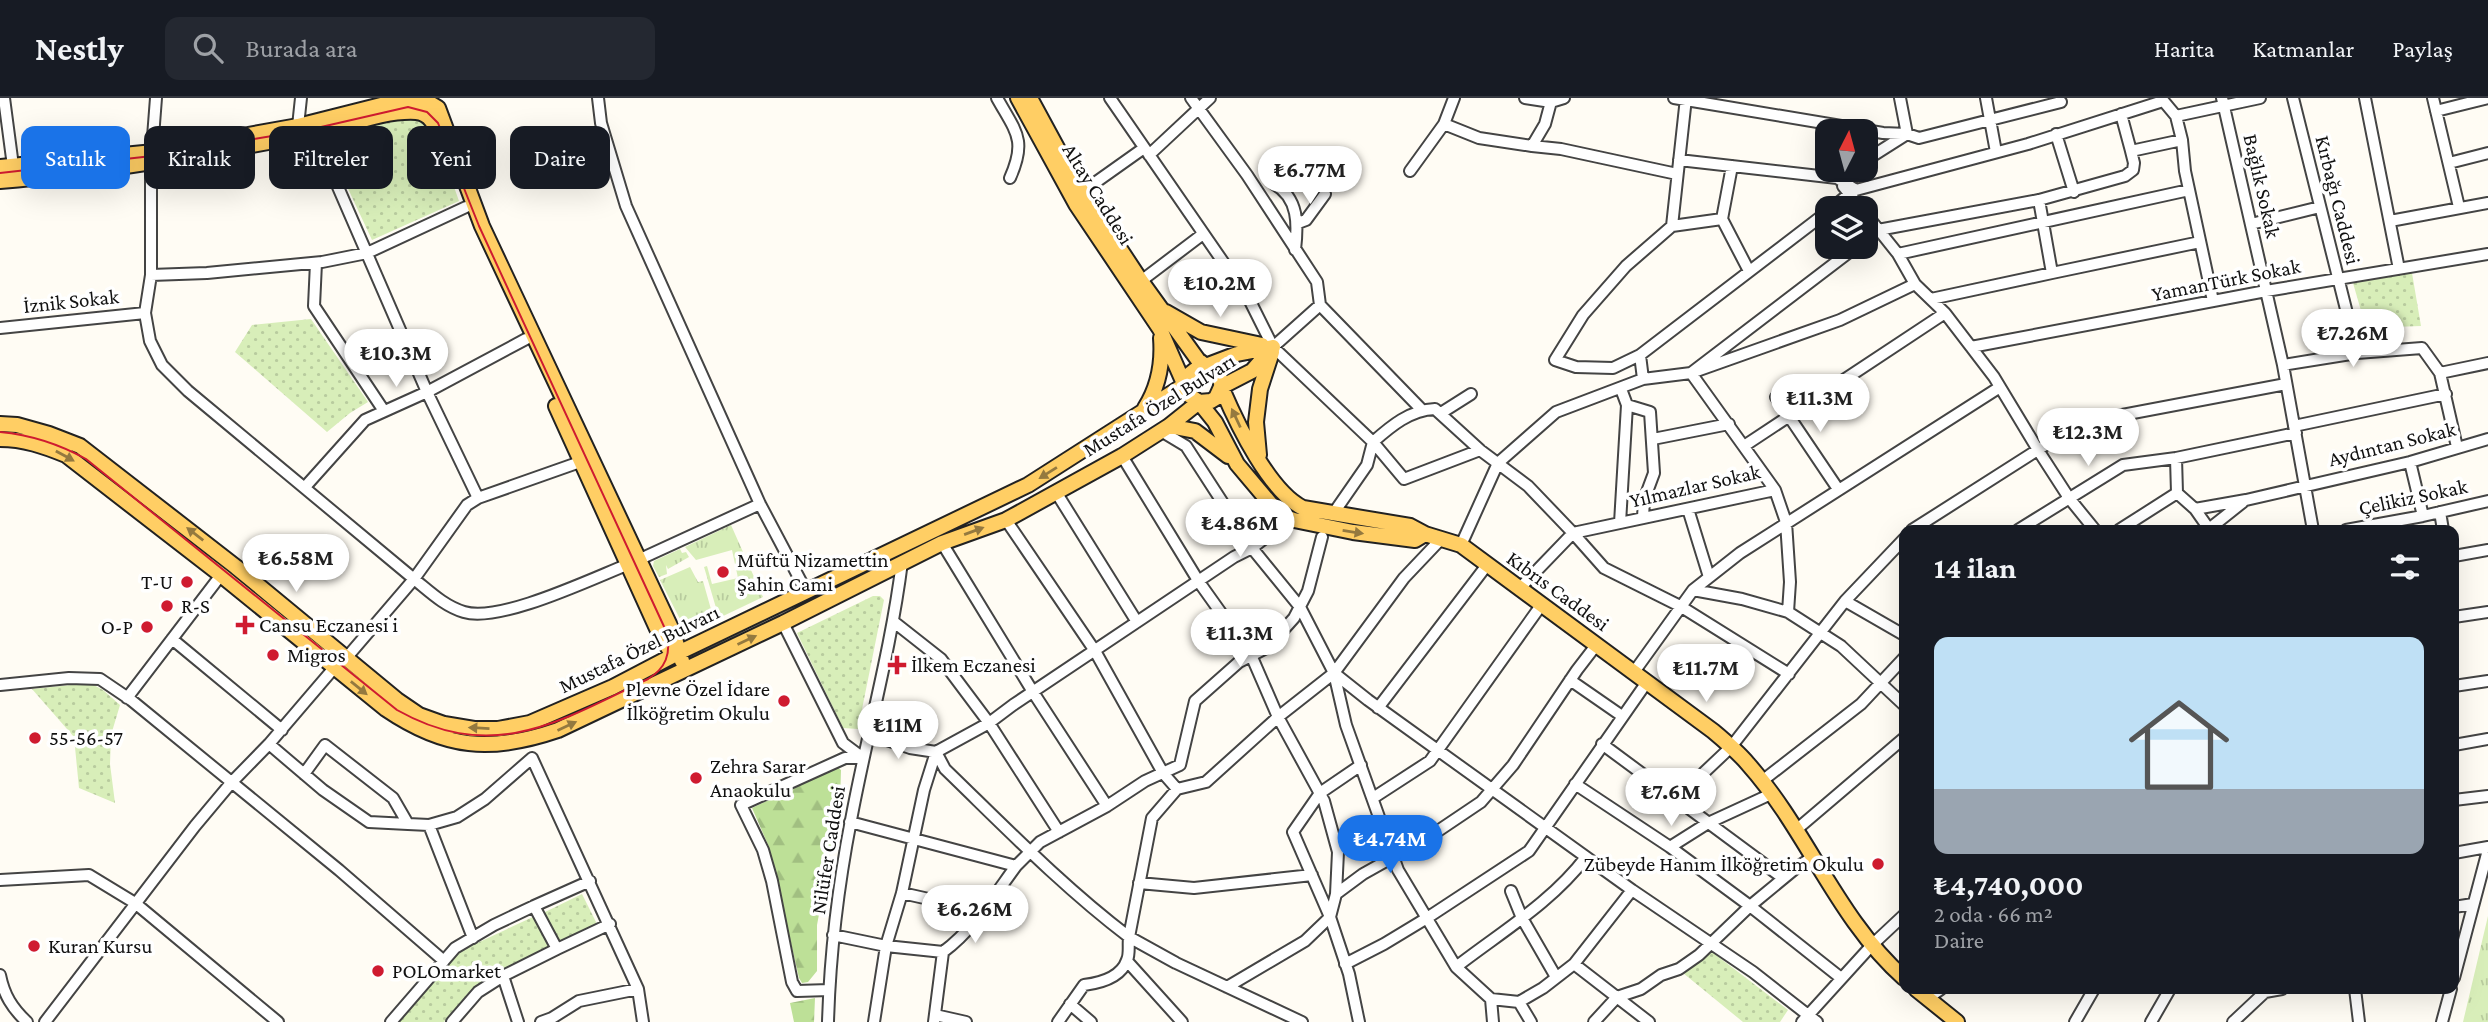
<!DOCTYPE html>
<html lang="tr">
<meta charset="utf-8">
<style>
body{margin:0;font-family:"Crimson Pro",serif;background:#242831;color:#f1f3f6;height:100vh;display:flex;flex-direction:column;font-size:26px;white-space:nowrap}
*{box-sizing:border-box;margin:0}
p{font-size:23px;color:#9ea1a6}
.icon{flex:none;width:38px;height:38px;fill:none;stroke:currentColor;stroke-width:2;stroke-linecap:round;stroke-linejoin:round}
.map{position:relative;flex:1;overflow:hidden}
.panel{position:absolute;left:1899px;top:427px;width:560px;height:469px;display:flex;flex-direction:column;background:#171b24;border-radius:14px;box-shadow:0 7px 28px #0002}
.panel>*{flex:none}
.top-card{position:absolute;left:21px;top:28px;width:665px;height:63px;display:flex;gap:14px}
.needle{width:46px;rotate:6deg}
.fabs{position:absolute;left:1815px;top:21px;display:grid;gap:14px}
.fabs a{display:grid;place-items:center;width:63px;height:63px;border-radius:14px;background:#171b24;box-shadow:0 7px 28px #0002;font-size:35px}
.price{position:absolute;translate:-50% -60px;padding:0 16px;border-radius:24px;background:#fff;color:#222;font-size:23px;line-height:46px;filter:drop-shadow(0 2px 4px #0008)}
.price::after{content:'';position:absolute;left:50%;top:42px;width:21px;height:16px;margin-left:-10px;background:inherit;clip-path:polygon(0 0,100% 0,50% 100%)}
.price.on{background:#1a73e8;color:#fff}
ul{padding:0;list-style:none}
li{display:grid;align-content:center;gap:14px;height:371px;padding:0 35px}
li+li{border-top:2px solid #363941}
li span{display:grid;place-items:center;height:217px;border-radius:14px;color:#555}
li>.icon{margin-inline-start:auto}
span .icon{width:126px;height:126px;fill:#fffc;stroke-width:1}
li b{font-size:30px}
h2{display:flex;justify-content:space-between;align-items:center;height:84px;padding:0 35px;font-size:30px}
.chip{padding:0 24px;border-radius:14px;background:#171b24;box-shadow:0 7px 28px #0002;font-size:24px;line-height:63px}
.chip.on{background:#1a73e8;color:#fff}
header{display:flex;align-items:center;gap:42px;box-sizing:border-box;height:98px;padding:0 35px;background:#171b24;border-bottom:2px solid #363941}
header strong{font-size:33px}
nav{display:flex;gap:38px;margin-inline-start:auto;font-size:24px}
.search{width:490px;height:63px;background:#242831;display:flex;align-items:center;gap:18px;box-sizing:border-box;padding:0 24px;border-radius:14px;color:#9ea1a6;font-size:26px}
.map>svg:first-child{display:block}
.grass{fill:url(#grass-tufts)}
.forest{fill:url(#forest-firs)}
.park{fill:url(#park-dots)}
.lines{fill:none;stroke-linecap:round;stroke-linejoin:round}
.minor-casing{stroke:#444;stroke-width:14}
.major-casing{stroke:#222;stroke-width:18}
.minor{stroke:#fff;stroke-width:10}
.major{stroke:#ffce64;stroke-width:14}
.tram{stroke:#cf1b30;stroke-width:2}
.oneway{fill:#94793f}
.poi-dot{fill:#cf1b30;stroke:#fff;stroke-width:2.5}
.labels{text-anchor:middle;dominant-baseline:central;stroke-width:7;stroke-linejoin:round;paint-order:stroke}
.street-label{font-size:21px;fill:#111;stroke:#fff}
.poi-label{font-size:21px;fill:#111;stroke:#fff;text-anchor:start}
</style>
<header>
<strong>Nestly</strong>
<div class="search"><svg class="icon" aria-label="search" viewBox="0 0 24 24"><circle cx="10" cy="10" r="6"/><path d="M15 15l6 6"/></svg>Burada ara</div>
<nav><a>Harita</a><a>Katmanlar</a><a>Paylaş</a></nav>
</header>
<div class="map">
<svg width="2488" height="924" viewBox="0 0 2488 924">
<defs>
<pattern id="grass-tufts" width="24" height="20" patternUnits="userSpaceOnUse" patternTransform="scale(1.75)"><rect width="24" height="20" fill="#d8eeb9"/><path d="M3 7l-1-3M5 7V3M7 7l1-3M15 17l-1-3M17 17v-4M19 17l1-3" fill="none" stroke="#b8cb9e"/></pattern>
<pattern id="forest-firs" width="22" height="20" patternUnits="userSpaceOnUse" patternTransform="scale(1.75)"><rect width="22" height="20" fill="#bde097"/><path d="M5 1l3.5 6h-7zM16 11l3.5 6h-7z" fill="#a1bf81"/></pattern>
<pattern id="park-dots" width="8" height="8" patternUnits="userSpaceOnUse" patternTransform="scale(1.75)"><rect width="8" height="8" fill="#d8eeb9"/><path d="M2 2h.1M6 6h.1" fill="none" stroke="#b8cb9e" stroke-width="1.8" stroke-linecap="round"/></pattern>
</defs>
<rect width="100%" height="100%" fill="#fffcf4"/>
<!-- grass -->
<path class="grass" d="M731 427 763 499 719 520 704 469 707 468 712 486 738 480 732 452 696 462 685 449Z
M680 451 682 455 686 454 689 459 668 471 666 467 667 476 659 479 653 468 654 463Z
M690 469 698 484 703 483 714 522 693 530 682 525 660 482Z
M2488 818V924H2463Z"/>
<!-- forest -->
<path class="forest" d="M837 669 841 672 840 704 817 827V873L808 884 802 885 799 880 769 749 752 710Z
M815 900 814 924H794L790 905Z"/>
<!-- park -->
<path class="park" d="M406 18 424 20 436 38 459 103 372 142 323 37Z
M2412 175 2421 228 2366 230 2353 185Z
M311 221 368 304 350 315 327 334 235 254 252 227Z
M873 498H880L884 502 858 631 843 630 797 535Z
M90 585 103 592 120 607 111 637 110 666 115 705 79 690 74 639 32 591Z
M582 796 598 828 559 847 543 815Z
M535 818 552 850 472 891 444 924H397L444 868 460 853Z
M1712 854 1788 912 1780 924H1743L1683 875Z"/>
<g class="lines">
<defs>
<path id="minor" d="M4 0 13 68
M156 0 151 65V177L145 215 150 243 162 267 188 293 414 481C429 493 444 508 464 514 500 525 591 481 629 466
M301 0 298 28 315 36 427 294 478 400
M598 0 601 25 626 108 760 406 806 493
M997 0C1016 34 1027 42 1010 80
M1110 0 1250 203 1273 249 1373 344C1391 328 1410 312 1435 311L1480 352
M1191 0 1247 77 1317 184 1320 207 1273 249
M1454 0 1444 26 1479 40 1532 48 1545 26 1552 0
M1525 0 1551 4 1564 0
M1674 0 1883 35 1907 36 1919 40 2061 4
M1986 0 1996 54
M2161 0 2176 18 2182 42 2185 73 2213 203
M2222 0 2283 267 2313 432
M2293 0 2357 255
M2365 0 2399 171
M2433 0 2459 109
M2436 13 2488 0
M2121 16 2131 53
M2176 18 2260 0
M2056 36 2074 94
M1532 48 1561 51 1677 76
M1149 57 1210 0
M1679 62 1837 80 1856 92 2028 46 2163 3
M1866 62 1907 36 1900 0
M2449 65 2488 55
M1410 73 1444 26
M1837 80 1851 72
M1274 86C1299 100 1298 127 1295 152
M1843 88 1861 110
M1082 94 1144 50
M1832 110 1849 96
M1827 114 1640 257 1643 281 1691 275 1856 149
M1866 116 1898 156 1915 186
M1722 121 1732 68
M2390 123 2488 105
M1298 125 1306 122 1325 96
M2251 126 2320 109
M1672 128 1686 0
M1866 142 1878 132 2039 102 2125 78 2133 72 2134 65 2131 53 2182 42
M1898 156 2189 92
M316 165 314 208 384 313
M2052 175 2200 144
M151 177 207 175 322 164 367 155 466 109
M1141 183 1203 136
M1931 201 2052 175 2039 102
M1320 207 1421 311
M0 230 145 215
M1971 249 2266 193 2488 156
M1640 257 1613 270 1576 269 1555 262 1583 217 1626 168 1672 128 1722 121 1749 173
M2283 267 2357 255 2422 250 2440 275 2457 349
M2440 275 2488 265
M1776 299 1838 391
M1627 307 1650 314 1654 375 1644 402 1643 419
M1441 315 1471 296
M2294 328 2446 296
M1161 333 1186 348 1252 450 1300 509 1334 575
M1653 341 1729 326
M1744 348 1945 215
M1122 358 1199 484 1251 557 1278 619 1324 703 1338 754 1336 796
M2176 360 2177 395 2195 411 2209 431 2208 432
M2410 364 2423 418
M305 389 365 322 427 294 526 241
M1775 392 1786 424 1790 484 1788 514 1841 548 1904 607
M1056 394 1137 524
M1688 411 1709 479
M2195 411 2246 402 2410 364 2488 341
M2440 414 2443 432
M1333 416 1367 367 1373 344 1404 381 1480 352 1528 388 1573 435 1775 392 1691 275 1840 222 1915 186 1945 215 1994 279 2038 352 2069 400 2095 432
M1006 422 1095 553 1163 675 1177 691 1206 684 1278 619 1334 575 1404 480 1441 441
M1620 425 1627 307 1621 291
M2209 431 2243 404
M1912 432 2080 325 2286 286
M2018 432 2123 367 2176 360 2296 335
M2119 432 2177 395
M2346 432 2423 418 2488 403
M1904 441 1845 503 1904 537
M942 445 1033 594 1107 708
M1461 447 1498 365 1556 314 1643 281
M2454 458 2488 452
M638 462 760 406
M1520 490 1573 435 1604 470 1680 508 1789 576
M1693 492 1742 501 1788 514
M2454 519 2488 514
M894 524 941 561 989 625 1059 734
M783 525 843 645 863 660H845L741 707 763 752 772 783 792 884 797 893 829 892
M172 541 282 632
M1634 574 1693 492 1740 455 2000 289
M1570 582 1622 618
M0 587 69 580 100 581 131 602 339 772 444 863
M2454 588 2488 583
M127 600 221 477
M1378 610 1487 467
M869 636 910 650 936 654 924 692 902 795 886 848 874 924
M269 646 323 692 369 724 408 726 429 727 457 719 485 701 532 660 638 891 643 924
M1602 646 1783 780
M2454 647 2488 641
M1361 667 1320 695 1293 734 1330 819 1336 796 1363 776 1429 739 1481 704 1513 667 1577 572 1597 546
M304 676 325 647 393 700 408 726
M1762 683 1861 606 1904 560
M1575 686 1670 749 1708 725 1771 696
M1177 691 1152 720 1129 839 1176 865 1302 924
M1373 700 1430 663 1542 506
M1676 701 1731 649 1845 503
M2454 702 2488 698
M850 724 1016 768 1040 744 1107 708 1145 683 1180 667 1195 603 1239 564 1268 549 1294 520 1308 493 1322 439
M429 727 473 840
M1796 732 1904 640
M1670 749 1750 808 1841 880
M2454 755 2488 749
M0 782 89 777 135 805 278 924
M1139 785 1194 790 1312 777
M1511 793 1522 820 1556 879
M902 795 982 813
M2454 809 2473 806
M833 837 886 848 943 854
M557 851 610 826
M1127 863 1182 924
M1345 866 1384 846 1427 820 1529 753 1647 584
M1574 866 1649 924
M1456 869C1501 834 1551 805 1586 759
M0 877C4 897 12 910 27 924
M2454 880 2488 752
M1227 889 1305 843 1330 819 1349 876 1359 924
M2355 891 2359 924
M1491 901 1456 869 1398 772 1346 627 1334 575 1368 602 1632 792
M1927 901 1941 891
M1519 904 1531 924
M1070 906 1091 924
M935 917 966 924
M45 924 195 728 231 685 269 646 334 570 348 558 414 481 467 407 478 400 580 364
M391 924 455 850 494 827 534 808
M452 924 478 894 503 878
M518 924 503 878 557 851 534 808 590 783
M541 924 552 920 579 903 638 891
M828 924C830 856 838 789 851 722 867 636 891 552 902 464
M934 924 943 854C973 832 994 798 1016 768
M1058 924 1084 887C1100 885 1121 880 1127 862 1130 856 1128 846 1129 839 1062 788 1005 729 945 671L936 654 989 625 1013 607 1234 459 1252 450 1278 430
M1493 924 1491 901 1519 904 1543 890 1574 866 1632 792 1753 874 1817 924
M1594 924 1617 899 1641 891 1661 877 1679 871 1699 857 1750 808 1796 770 1813 759
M1802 924 1872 847 1904 817
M2075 924 2094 891
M2151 924 2170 891
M2233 924 2265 894 2282 891
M2442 924 2451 891"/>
<path id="major" d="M1018 0 1076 106 1160 231 1189 297 1199 304 1215 324 1237 366 1280 417 1294 422 1353 434 1415 442 1425 436
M1030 0 1075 83 1141 183 1198 262 1219 278C1221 283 1221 288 1223 293 1238 328 1270 394 1303 410L1410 428 1425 436 1461 447 1713 633C1725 643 1738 654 1748 666 1807 732 1837 821 1904 880
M0 69 154 54 298 28 401 2 423 1 438 10 482 128 672 532 682 563
M0 83C103 74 204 56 306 37 342 31 379 12 416 14 430 15 435 27 440 39
M1166 214 1201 234 1262 247
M556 308 660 537 669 551 678 555
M1145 310C1159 288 1163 266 1161 240
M0 326 17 327 49 336 80 348 236 469 397 602 419 617 444 626 474 631H498L530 625 613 589 678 555 1028 387 1186 286 1190 276 1195 272 1237 256 1273 249
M1169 328 1195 333 1228 358
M0 341C24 341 44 348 66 357L221 477 386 611C445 651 491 655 558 632L783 525 942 445 1006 422 1122 358 1169 328 1199 304 1211 303 1216 300 1221 289 1252 273 1273 249
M1259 357 1256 324 1260 291 1272 254
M1916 891 1957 924"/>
</defs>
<!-- minor casing -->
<use href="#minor" class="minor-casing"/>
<!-- major casing -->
<use href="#major" class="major-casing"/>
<!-- minor -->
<use href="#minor" class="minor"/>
<!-- major -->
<use href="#major" class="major"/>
<!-- tram -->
<path class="tram" d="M0 75 152 58 308 32 408 9 427 14 438 25 479 128 667 535C671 556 666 570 648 581 559 624 493 666 397 612L86 361C59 346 32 337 0 334"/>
</g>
<!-- one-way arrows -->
<defs><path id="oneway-solid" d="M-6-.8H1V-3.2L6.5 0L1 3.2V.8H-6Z" transform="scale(1.75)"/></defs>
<g class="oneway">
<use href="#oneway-solid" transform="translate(1236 320) rotate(-115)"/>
<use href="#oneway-solid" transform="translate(65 358) rotate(29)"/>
<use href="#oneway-solid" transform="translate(1048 375) rotate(148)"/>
<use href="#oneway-solid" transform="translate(974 433) rotate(-20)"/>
<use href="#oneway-solid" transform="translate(1353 434) rotate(9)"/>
<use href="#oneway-solid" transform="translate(195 436) rotate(-142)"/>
<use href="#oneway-solid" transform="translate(747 542) rotate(-25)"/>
<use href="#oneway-solid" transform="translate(359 590) rotate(39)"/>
<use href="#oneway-solid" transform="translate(567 628) rotate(-25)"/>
<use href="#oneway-solid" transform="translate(479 630) rotate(-177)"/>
</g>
<!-- markers -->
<g class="poi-dot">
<circle cx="723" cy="474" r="7"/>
<circle cx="187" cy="484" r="7"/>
<circle cx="167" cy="508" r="7"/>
<path d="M241.5 516.5h7v7h7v7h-7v7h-7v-7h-7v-7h7z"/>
<circle cx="147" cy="529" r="7"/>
<circle cx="273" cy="557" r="7"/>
<path d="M893.5 556.5h7v7h7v7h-7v7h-7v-7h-7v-7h7z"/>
<circle cx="784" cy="603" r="7"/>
<circle cx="35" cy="640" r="7"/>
<circle cx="696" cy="680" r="7"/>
<circle cx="1878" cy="766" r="7"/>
<circle cx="34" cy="848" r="7"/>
<circle cx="378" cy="873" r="7"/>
</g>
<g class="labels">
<!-- street labels -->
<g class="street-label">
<text transform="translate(2262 88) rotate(77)">Bağlık Sokak</text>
<text transform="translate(1098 96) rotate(58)">Altay Caddesi</text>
<text transform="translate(2338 102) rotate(76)">Kırbağı Caddesi</text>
<text transform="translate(2226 182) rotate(-11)">YamanTürk Sokak</text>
<text transform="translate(71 203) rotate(-6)">İznik Sokak</text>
<text transform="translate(1159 307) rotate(-32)">Mustafa Özel Bulvarı</text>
<text transform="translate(2392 346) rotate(-14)">Aydıntan Sokak</text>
<text transform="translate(1695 388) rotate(-13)">Yılmazlar Sokak</text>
<text transform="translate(2413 399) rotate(-12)">Çelikiz Sokak</text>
<text transform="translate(1558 493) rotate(36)">Kıbrıs Caddesi</text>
<text transform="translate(639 551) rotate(-26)">Mustafa Özel Bulvarı</text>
<text transform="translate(828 752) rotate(-81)">Nilüfer Caddesi</text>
</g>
<!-- poi labels -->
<g class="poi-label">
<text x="737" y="462">Müftü Nizamettin<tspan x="737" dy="24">Şahin Cami</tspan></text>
<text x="173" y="484" text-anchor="end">T-U</text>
<text x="181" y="508">R-S</text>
<text x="259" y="527">Cansu Eczanesi i</text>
<text x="133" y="529" text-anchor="end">O-P</text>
<text x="287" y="557">Migros</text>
<text x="911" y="567">İlkem Eczanesi</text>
<text x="770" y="591" text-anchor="end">Plevne Özel İdare<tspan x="770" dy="24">İlköğretim Okulu</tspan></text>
<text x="49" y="640">55-56-57</text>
<text x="710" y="668">Zehra Sarar<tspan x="710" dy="24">Anaokulu</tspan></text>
<text x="1864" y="766" text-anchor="end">Zübeyde Hanım İlköğretim Okulu</text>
<text x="48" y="848">Kuran Kursu</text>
<text x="392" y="873">POLOmarket</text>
</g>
</g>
</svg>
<div class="fabs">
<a><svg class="needle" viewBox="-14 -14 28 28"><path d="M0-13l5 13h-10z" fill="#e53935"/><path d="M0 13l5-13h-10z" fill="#9ea1a6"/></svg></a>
<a><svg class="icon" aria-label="layers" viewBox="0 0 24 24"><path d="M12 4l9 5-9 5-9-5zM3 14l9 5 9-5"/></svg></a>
</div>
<b class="price" style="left:1310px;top:108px">₺6.77M</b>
<b class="price" style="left:1220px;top:221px">₺10.2M</b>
<b class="price" style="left:2353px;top:271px">₺7.26M</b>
<b class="price" style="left:396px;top:291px">₺10.3M</b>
<b class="price" style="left:1820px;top:336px">₺11.3M</b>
<b class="price" style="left:2088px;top:370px">₺12.3M</b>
<b class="price" style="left:1240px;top:461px">₺4.86M</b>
<b class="price" style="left:296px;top:496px">₺6.58M</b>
<b class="price" style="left:1240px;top:571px">₺11.3M</b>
<b class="price" style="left:1706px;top:606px">₺11.7M</b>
<b class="price" style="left:898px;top:663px">₺11M</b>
<b class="price" style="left:1671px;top:730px">₺7.6M</b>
<b class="price on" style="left:1390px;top:777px">₺4.74M</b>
<b class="price" style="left:975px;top:847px">₺6.26M</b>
<div class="top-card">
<a class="chip on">Satılık</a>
<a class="chip">Kiralık</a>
<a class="chip">Filtreler</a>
<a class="chip">Yeni</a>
<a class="chip">Daire</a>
</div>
<section class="panel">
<h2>14 ilan<svg class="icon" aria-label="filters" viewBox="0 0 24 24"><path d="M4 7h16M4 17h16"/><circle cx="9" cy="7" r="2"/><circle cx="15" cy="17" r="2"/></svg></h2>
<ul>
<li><span style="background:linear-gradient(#bfe0f5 70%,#9aa5b1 0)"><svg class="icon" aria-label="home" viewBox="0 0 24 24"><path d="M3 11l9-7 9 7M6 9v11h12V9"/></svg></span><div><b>₺4,740,000</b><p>2 oda · 66 m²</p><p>Daire</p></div></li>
</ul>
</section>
</div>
